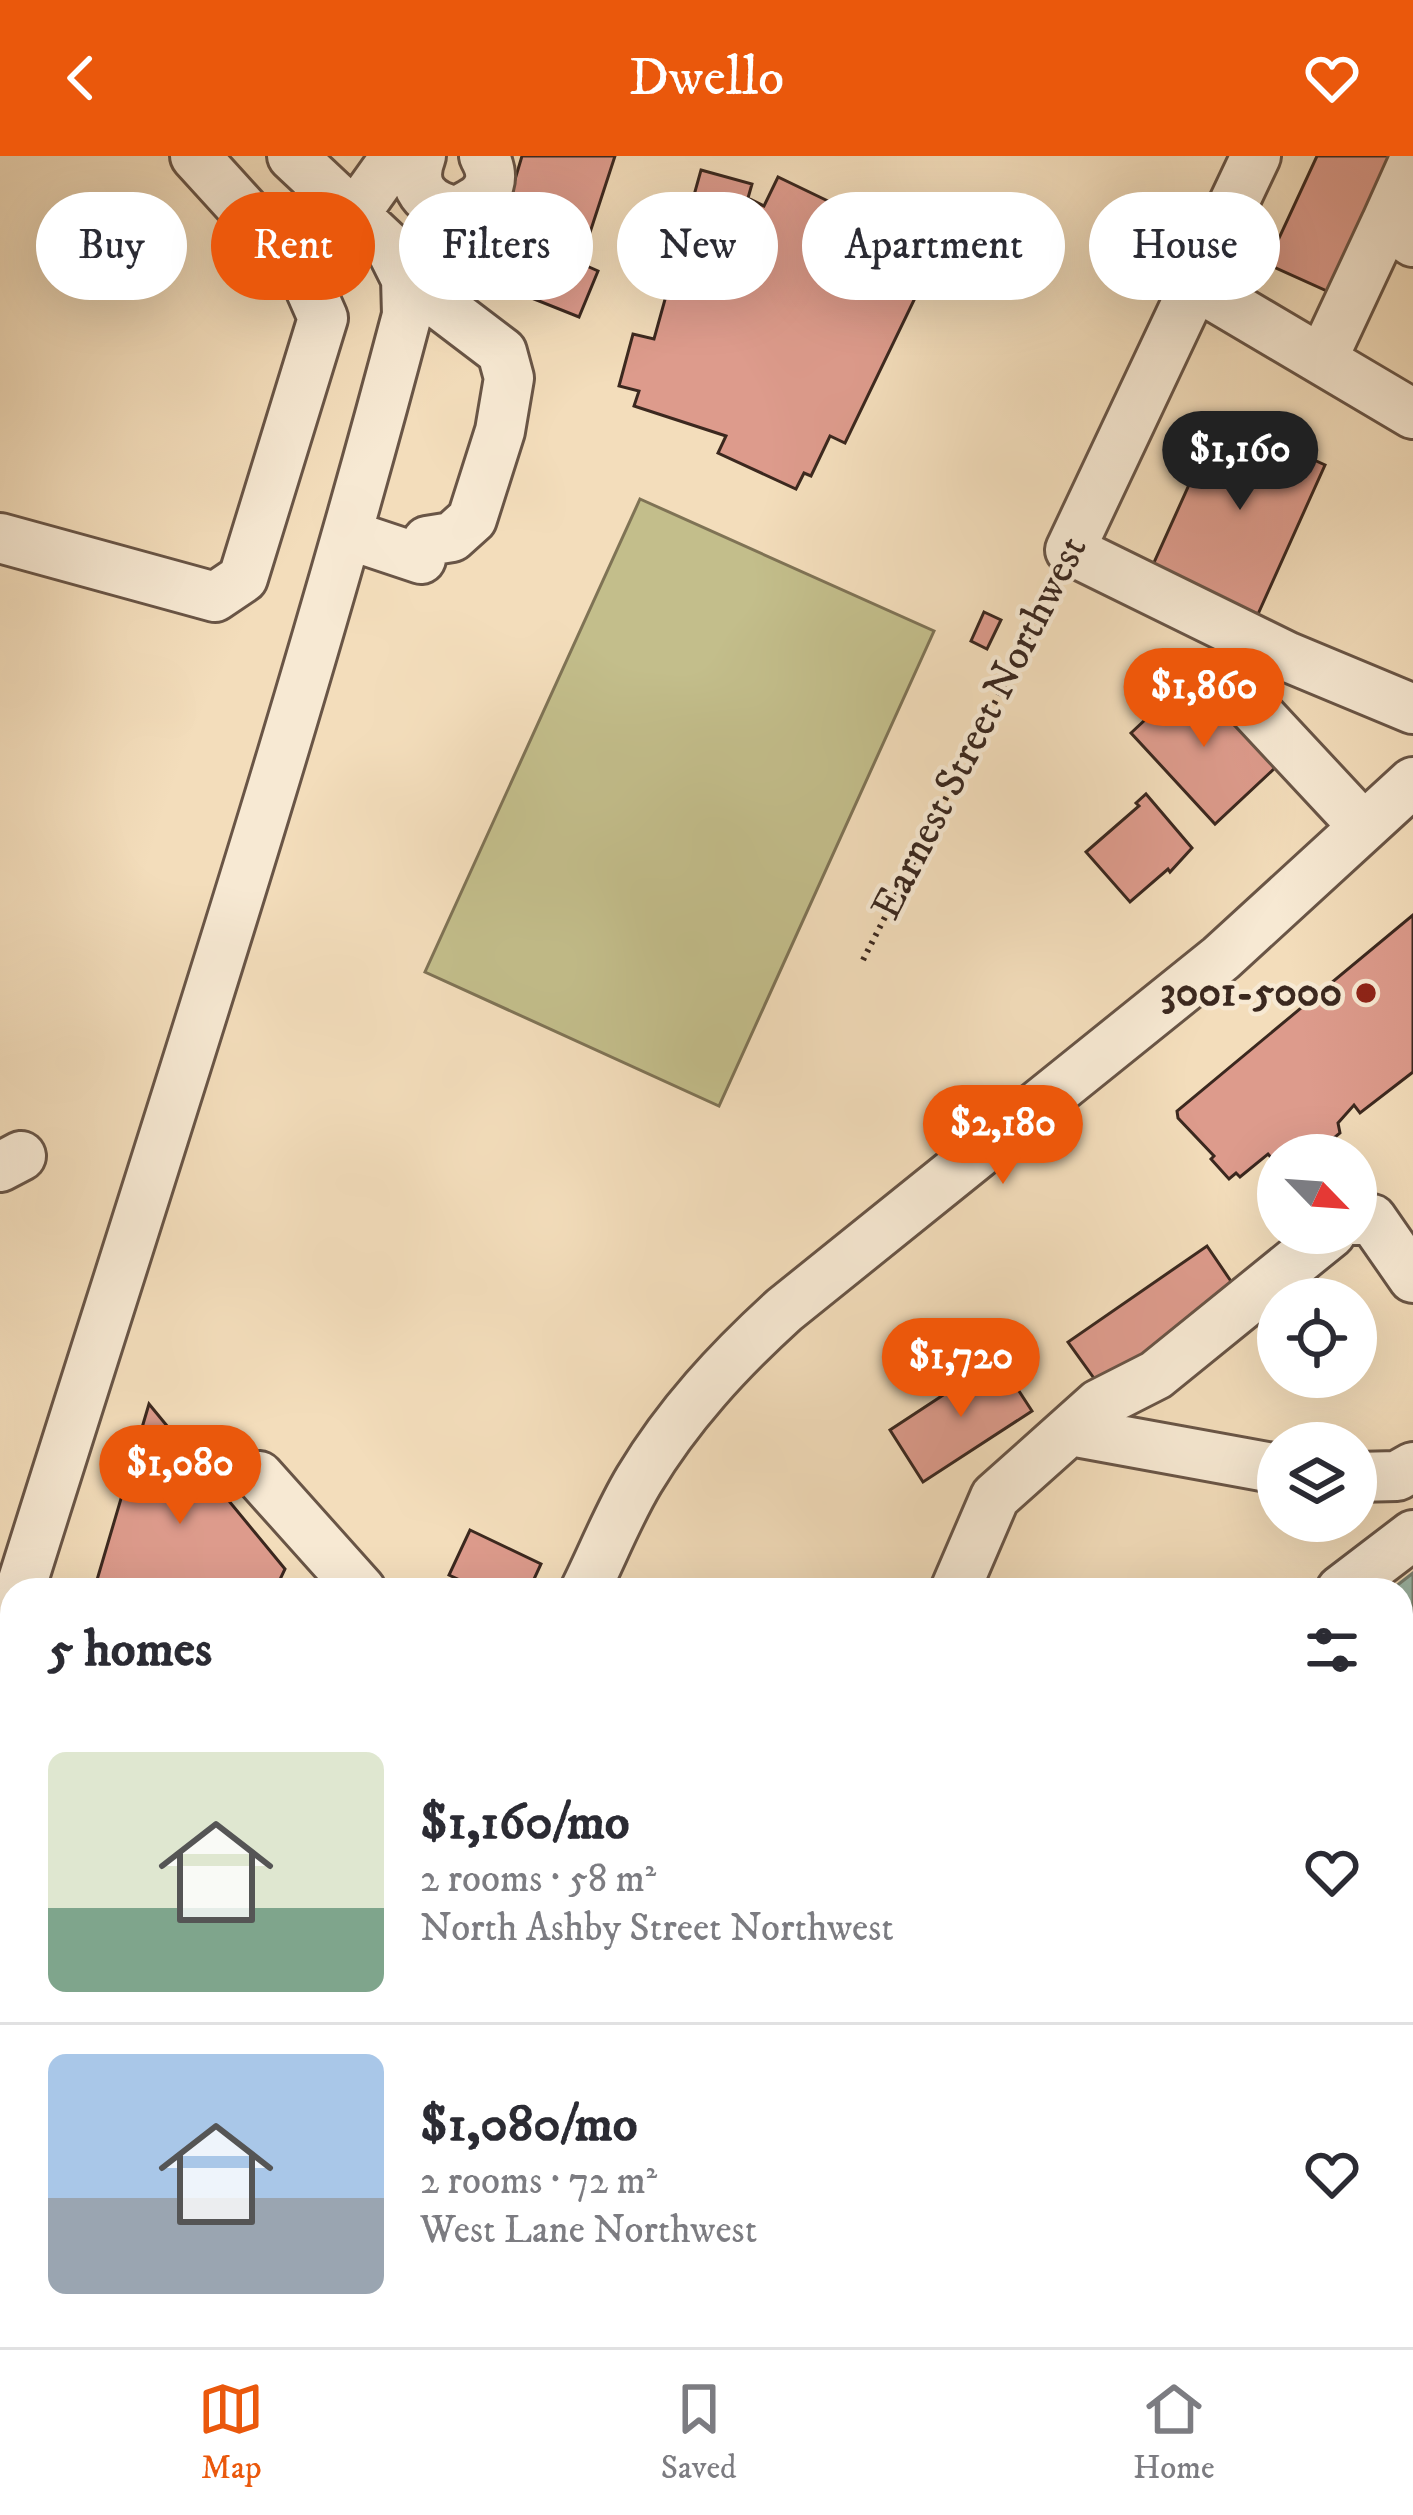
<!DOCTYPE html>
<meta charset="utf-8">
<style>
body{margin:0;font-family:"IM FELL DW Pica",serif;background:#f2f2f3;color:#2b2b33;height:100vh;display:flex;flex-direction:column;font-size:45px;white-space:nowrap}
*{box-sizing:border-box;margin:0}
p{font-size:39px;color:#7c7c81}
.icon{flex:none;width:66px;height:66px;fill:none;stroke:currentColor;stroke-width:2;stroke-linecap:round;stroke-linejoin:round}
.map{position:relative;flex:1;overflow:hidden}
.details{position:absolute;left:0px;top:1422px;width:1413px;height:771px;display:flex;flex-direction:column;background:#fff;border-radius:36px 36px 0 0;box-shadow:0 12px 48px #0002}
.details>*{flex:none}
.top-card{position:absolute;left:36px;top:36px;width:1341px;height:108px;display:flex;gap:24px}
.needle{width:78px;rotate:115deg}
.buttons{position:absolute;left:1257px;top:978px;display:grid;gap:24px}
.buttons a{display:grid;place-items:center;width:120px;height:120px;border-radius:50%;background:#fff;box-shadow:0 12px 48px #0002;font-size:60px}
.price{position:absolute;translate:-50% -102px;padding:0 27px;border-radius:42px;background:#ea580c;color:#fff;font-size:39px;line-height:78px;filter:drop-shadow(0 3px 6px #0008)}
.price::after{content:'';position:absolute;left:50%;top:72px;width:36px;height:27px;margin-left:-18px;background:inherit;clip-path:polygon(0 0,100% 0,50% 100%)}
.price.on{background:#222;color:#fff}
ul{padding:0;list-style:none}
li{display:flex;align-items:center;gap:36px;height:300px;padding:0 48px}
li+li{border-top:3px solid #e1e1e2}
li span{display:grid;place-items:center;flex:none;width:336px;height:240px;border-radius:18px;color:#555}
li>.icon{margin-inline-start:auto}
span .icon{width:144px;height:144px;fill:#fffc;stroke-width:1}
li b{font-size:51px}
h2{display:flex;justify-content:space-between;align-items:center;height:144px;padding:0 48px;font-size:51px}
.pill{padding:0 42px;border-radius:54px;background:#fff;box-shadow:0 12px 48px #0002;font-size:42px;line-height:108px}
.pill.on{background:#ea580c;color:#fff}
header{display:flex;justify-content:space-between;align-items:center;height:156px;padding:0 48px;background:#ea580c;color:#fff;font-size:54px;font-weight:600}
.tab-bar{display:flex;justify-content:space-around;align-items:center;height:168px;border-top:3px solid #e1e1e2;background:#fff;font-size:33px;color:#7c7c81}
.tab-bar a{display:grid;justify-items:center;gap:6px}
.tab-bar .on{color:#ea580c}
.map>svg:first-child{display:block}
.green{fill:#c3be8b;stroke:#7f7355;stroke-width:3}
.water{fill:#9bbcaf;stroke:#758175;stroke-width:3}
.building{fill:#dd9b8c;stroke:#3b281f;stroke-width:3}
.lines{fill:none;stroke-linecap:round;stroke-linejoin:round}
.minor-casing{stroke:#695546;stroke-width:54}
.path{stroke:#3b281f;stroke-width:6;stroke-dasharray:3 6;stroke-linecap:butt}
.minor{stroke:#f7e9d3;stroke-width:48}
.poi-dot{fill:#8f2418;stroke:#f7e9d3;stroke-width:4.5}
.labels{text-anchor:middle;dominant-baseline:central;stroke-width:9;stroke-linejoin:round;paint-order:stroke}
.street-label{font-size:42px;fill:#3b281f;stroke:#f7e9d3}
.poi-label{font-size:42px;font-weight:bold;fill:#3b281f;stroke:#f7e9d3;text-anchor:end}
</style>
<header><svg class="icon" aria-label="back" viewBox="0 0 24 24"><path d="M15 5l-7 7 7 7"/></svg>Dwello<svg class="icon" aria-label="heart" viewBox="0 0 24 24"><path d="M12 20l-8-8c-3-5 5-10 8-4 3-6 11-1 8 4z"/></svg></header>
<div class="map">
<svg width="1413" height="2191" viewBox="0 0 1413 2191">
<rect width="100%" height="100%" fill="#f3ddbb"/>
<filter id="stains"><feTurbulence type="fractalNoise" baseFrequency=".00167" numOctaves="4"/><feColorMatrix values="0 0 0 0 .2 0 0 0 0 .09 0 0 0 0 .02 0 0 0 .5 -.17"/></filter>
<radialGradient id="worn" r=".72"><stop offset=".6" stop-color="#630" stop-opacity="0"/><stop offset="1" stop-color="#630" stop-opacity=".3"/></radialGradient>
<!-- green -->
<path class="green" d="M640 343 934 475 719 950 425 816Z"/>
<!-- water -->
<path class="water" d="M1413 1417V2191H867L877 2181H1401V1434H1391Z"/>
<!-- building -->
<path class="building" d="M522 0H615L580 107 598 115 579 161 504 131 512 110 491 104Z
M1317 0H1390L1327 135 1267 108Z
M701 14 752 28 748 42 764 50 778 21 855 58 858 50 899 71 875 121 916 140 845 287 830 280 811 320 804 317 796 333 718 297 726 280 634 250 639 235 619 230 633 178 654 183Z
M1220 260 1234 266 1236 261 1258 271 1255 276 1261 279 1264 272 1289 283 1285 291 1292 294 1294 288 1315 297 1312 303 1325 309 1258 458 1152 411Z
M984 456 1001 464 987 493 971 485Z
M1192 520 1276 611 1215 668 1131 577Z
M1146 638 1192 692 1170 716 1168 713 1130 746 1086 696 1139 650 1136 647Z
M1413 759V916L1360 957 1354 949 1338 967 1340 977 1321 993 1317 991 1303 999 1294 991 1278 999 1275 1006 1268 998 1240 1021 1236 1017 1229 1023 1211 1003 1214 1000 1178 962 1177 955Z
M1207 1090 1239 1137 1101 1232 1068 1186Z
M998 1203 1032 1255 923 1326 890 1274Z
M149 1248 285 1413 275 1434H94Z
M470 1374 541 1408 529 1434H482L449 1419Z
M12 1753V1923L0 1910V1762Z
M12 1990V2092L0 2077V2001Z
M86 2181H137L134 2191H94Z"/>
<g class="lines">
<defs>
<path id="minor" d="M421 0C409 31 426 49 456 55
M354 59 396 0
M1386 67 1413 7
M406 123 502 196 509 222 500 275 472 363 452 381 427 385
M406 123C420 101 433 77 453 59 465 48 483 47 489 28 492 18 489 9 484 0
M1195 129 1256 0
M1322 204 1386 67 1413 86
M1413 258 1195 129 1070 394 1288 501 1413 553
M349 379 421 403
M0 382 215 441 243 422 323 162 305 121 195 0
M1241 539 1364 671
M0 1011 21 1000
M1356 1064 1372 1063 1413 1122
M1070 1275 1278 1313
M259 1320 361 1434
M1356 1321 1397 1320 1413 1311
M20 1434C153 1010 294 588 407 159L406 123 391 93 292 0
M585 1434C603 1398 618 1359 639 1324 678 1259 728 1205 784 1154L1221 802 1413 626
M955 1434 995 1341 1099 1248 1156 1219 1331 1077
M1341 1434 1413 1379
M0 1494 12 1458
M0 1624 12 1639
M0 1686 12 1675
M774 2181 787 2191
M515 2190 519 2181
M226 2191 231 2181
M834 2191 845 2181"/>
</defs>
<!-- minor casing -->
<use href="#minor" class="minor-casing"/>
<!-- path -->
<path class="path" d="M863 804 1053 433"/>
<!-- minor -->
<use href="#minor" class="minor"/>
</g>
<!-- markers -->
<circle class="poi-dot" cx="1366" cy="837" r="12"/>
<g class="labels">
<!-- street labels -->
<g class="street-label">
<text transform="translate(980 572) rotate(-63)">Earnest Street Northwest</text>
</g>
<!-- poi labels -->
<g class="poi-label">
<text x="1342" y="837">3001-5000</text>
</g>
</g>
<rect width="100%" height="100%" filter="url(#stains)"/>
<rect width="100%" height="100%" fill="url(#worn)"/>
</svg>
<div class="buttons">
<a><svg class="needle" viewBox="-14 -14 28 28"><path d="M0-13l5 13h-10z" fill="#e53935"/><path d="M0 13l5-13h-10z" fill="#7c7c81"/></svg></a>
<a><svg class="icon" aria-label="locate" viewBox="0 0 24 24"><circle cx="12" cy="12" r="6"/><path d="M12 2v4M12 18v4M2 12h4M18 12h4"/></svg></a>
<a><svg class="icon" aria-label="layers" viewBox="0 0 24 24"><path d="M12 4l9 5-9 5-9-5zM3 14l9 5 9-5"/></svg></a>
</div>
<b class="price on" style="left:1240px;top:357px">$1,160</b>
<b class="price" style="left:1204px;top:594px">$1,860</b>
<b class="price" style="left:1003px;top:1031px">$2,180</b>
<b class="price" style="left:961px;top:1264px">$1,720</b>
<b class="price" style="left:180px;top:1371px">$1,080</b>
<div class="top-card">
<a class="pill">Buy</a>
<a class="pill on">Rent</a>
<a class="pill">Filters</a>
<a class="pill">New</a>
<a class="pill">Apartment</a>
<a class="pill">House</a>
</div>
<section class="details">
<h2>5 homes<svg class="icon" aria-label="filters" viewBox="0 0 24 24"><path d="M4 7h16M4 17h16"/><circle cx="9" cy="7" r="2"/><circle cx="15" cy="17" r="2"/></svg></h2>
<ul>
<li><span style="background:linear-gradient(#dfe7d0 65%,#7fa58c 0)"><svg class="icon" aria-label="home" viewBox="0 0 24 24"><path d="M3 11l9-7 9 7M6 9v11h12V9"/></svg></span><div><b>$1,160/mo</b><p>2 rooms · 58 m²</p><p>North Ashby Street Northwest</p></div><svg class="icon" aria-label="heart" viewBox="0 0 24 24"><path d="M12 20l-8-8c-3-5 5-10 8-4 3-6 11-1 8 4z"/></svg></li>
<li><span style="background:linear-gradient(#a9c7e8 60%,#9aa5b1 0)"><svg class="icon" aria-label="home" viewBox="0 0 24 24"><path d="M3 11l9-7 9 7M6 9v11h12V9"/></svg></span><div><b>$1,080/mo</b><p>2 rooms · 72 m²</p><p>West Lane Northwest</p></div><svg class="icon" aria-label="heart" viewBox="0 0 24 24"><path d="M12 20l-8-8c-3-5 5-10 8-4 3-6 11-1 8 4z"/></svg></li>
</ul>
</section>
</div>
<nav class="tab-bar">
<a class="on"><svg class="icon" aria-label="map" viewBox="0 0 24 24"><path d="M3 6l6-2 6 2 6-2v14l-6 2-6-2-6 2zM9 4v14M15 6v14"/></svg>Map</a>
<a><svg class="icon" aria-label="saved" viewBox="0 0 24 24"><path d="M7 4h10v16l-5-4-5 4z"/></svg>Saved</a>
<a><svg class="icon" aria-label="home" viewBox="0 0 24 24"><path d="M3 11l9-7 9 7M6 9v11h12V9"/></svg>Home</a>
</nav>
